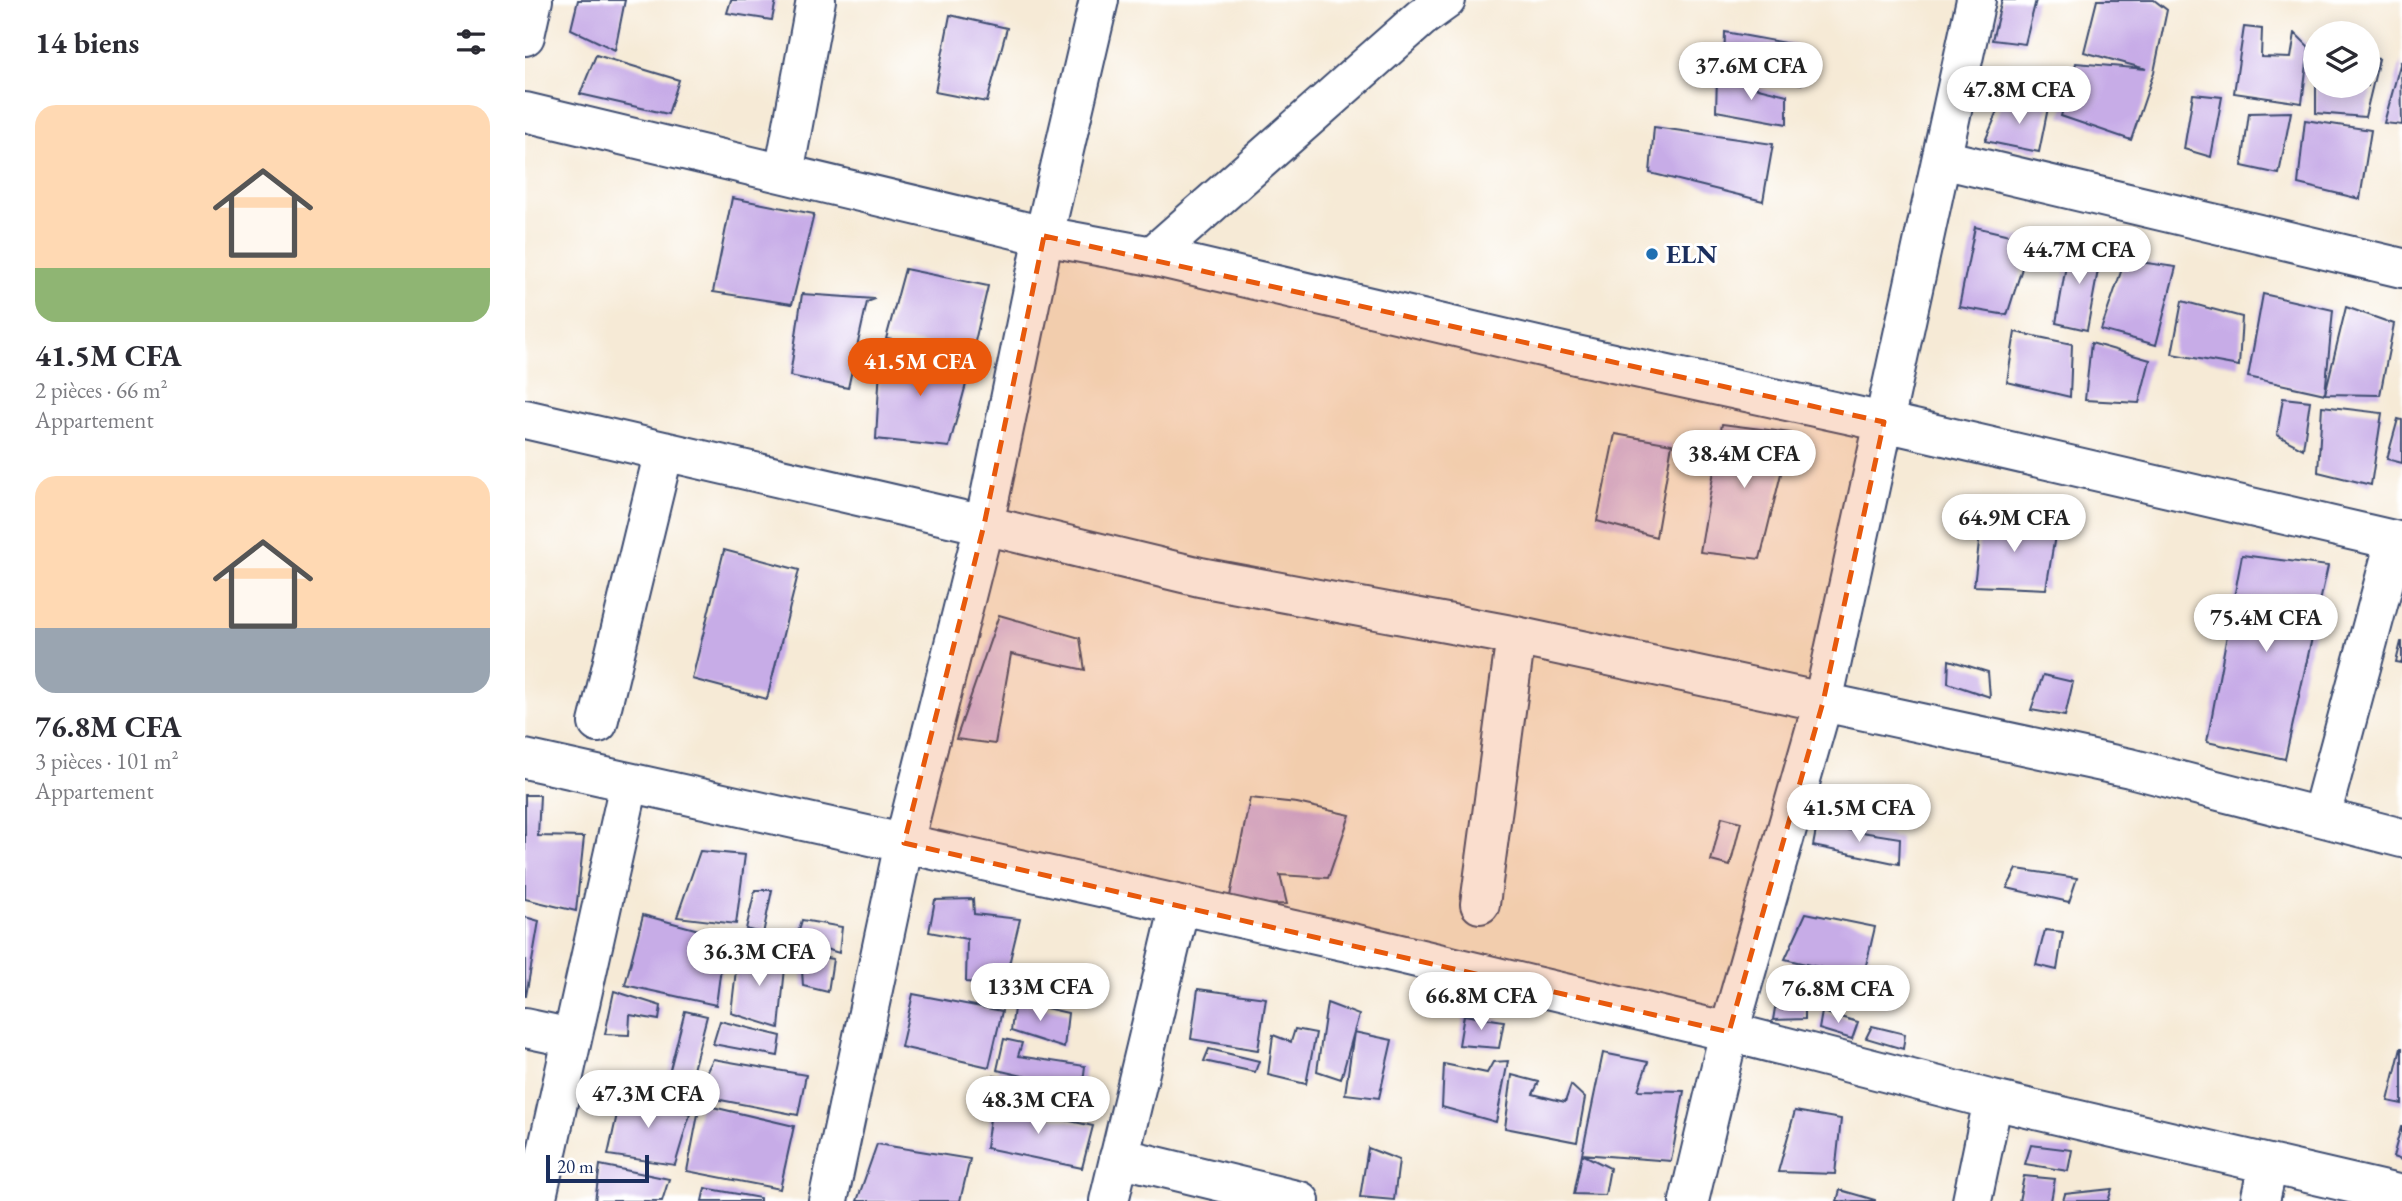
<!DOCTYPE html>
<html lang="fr">
<meta charset="utf-8">
<style>
body{margin:0;font-family:"EB Garamond",serif;background:#f7f7f7;color:#2b2b33;height:100vh;display:flex;flex-direction:column;font-size:26px;white-space:nowrap}
*{box-sizing:border-box;margin:0}
p{font-size:23px;color:#7c7c81}
.icon{flex:none;width:38px;height:38px;fill:none;stroke:currentColor;stroke-width:2;stroke-linecap:round;stroke-linejoin:round}
.map{position:relative;flex:1;overflow:hidden}
.details{display:flex;flex-direction:column;background:#fff;width:525px}
.details>*{flex:none}
.fabs{position:absolute;left:1778px;top:21px;display:grid;gap:14px}
.fabs a{display:grid;place-items:center;width:77px;height:77px;border-radius:50%;background:#fff;box-shadow:0 4px 18px #0003;font-size:35px}
.scale{position:absolute;left:21px;bottom:18px;width:103px;box-sizing:border-box;padding-left:7px;border:4px solid #1b2f5e;border-top:0;font-size:19px;line-height:24px;white-space:nowrap;color:#1b2f5e;-webkit-text-stroke:5px #fff;paint-order:stroke}
.price{position:absolute;translate:-50% -60px;padding:0 16px;border-radius:24px;background:#fff;color:#222;font-size:23px;line-height:46px;filter:drop-shadow(0 2px 4px #0008)}
.price::after{content:'';position:absolute;left:50%;top:42px;width:21px;height:16px;margin-left:-10px;background:inherit;clip-path:polygon(0 0,100% 0,50% 100%)}
.price.current{background:#ea580c;color:#fff}
ul{padding:0;list-style:none}
li{display:grid;align-content:center;gap:14px;height:371px;padding:0 35px}
li span{display:grid;place-items:center;height:217px;border-radius:21px;color:#555}
li>.icon{margin-inline-start:auto}
span .icon{width:126px;height:126px;fill:#fffc;stroke-width:1}
li b{font-size:30px}
h2{display:flex;justify-content:space-between;align-items:center;height:84px;padding:0 35px;font-size:30px}
main{display:flex;flex:1;min-height:0}
.map>svg:first-child{display:block}
.building{fill:#c7ace7}
.lines{fill:none;stroke-linecap:round;stroke-linejoin:round}
.minor-casing{stroke:#3c4b70;stroke-width:42}
.minor{stroke:#fff;stroke-width:38}
.marked{fill:#e8590c;fill-opacity:0.2;stroke:#e8590c;stroke-width:5;stroke-dasharray:14 9;stroke-linejoin:round}
.poi-dot{fill:#1f6fb2;stroke:#fff;stroke-width:2.5}
.labels{text-anchor:middle;dominant-baseline:central;stroke-width:6;stroke-linejoin:round;paint-order:stroke}
.poi-label{font-size:26px;font-weight:bold;fill:#1b2f5e;stroke:#fff;text-anchor:start}
</style>
<main>
<section class="details">
<h2>14 biens<svg class="icon" aria-label="filters" viewBox="0 0 24 24"><path d="M4 7h16M4 17h16"/><circle cx="9" cy="7" r="2"/><circle cx="15" cy="17" r="2"/></svg></h2>
<ul>
<li><span style="background:linear-gradient(#ffd9b3 75%,#8fb573 0)"><svg class="icon" aria-label="home" viewBox="0 0 24 24"><path d="M3 11l9-7 9 7M6 9v11h12V9"/></svg></span><div><b>41.5M CFA</b><p>2 pièces · 66 m²</p><p>Appartement</p></div></li>
<li><span style="background:linear-gradient(#ffd9b3 70%,#9aa5b1 0)"><svg class="icon" aria-label="home" viewBox="0 0 24 24"><path d="M3 11l9-7 9 7M6 9v11h12V9"/></svg></span><div><b>76.8M CFA</b><p>3 pièces · 101 m²</p><p>Appartement</p></div></li>
</ul>
</section>
<div class="map">
<svg width="1877" height="1201" viewBox="0 0 1877 1201">
<rect width="100%" height="100%" fill="#fff"/>
<filter id="ink" filterUnits="userSpaceOnUse"><feTurbulence type="fractalNoise" baseFrequency=".0143" numOctaves="2"/><feDisplacementMap in="SourceGraphic" scale="14" xChannelSelector="R" yChannelSelector="G"/><feConvolveMatrix kernelMatrix="1 2 1 2 8 2 1 2 1" color-interpolation-filters="sRGB"/></filter>
<filter id="wash" filterUnits="userSpaceOnUse"><feTurbulence type="fractalNoise" baseFrequency=".00686" numOctaves="4" result="noise"/><feDisplacementMap in="SourceGraphic" scale="28" xChannelSelector="R" yChannelSelector="G"/><feGaussianBlur stdDeviation="1.57" result="paint"/><feColorMatrix in="noise" values="0 0 0 0 0 0 0 0 0 0 0 0 0 0 0 0 0 1.4 0 .05"/><feComposite in="paint" operator="in"/></filter>
<g filter="url(#wash)">
<rect width="100%" height="100%" fill="#f6ead6"/>
<g id="blocks">
<!-- building -->
<path class="building" d="M53 0H100L90 50 46 29Z
M206 0H251L247 20 202 13Z
M1477 0H1511L1500 44 1467 40Z
M1572 0H1629L1642 10 1629 72 1606 140 1536 116 1551 63 1621 69 1559 52Z
M425 15 482 28 462 102 410 92Z
M1719 27 1737 29 1736 57 1766 58 1770 33 1784 47 1777 103 1709 93Z
M1200 32 1271 45 1276 84 1199 66Z
M71 55 154 80 143 114 55 94Z
M1843 58 1854 59 1840 117 1791 113V86H1843Z
M1876 61 1877 125 1859 123Z
M1192 78 1262 95V124L1191 111Z
M1668 94 1697 97 1686 157 1659 149Z
M1524 103 1514 152 1460 141 1476 104Z
M1766 112 1754 174 1717 166 1724 113Z
M1780 120 1846 130 1835 199 1773 184Z
M1129 127 1248 144 1238 201 1125 173Z
M207 198 289 214 267 304 188 292Z
M1450 227 1506 240 1482 315 1434 307Z
M1578 243 1562 330 1531 323 1544 248Z
M1600 260 1651 267 1631 345 1576 330Z
M380 269 463 286 448 350 361 339Z
M277 294 350 299 342 302 323 388 265 376Z
M1738 294 1808 310 1800 394 1723 377Z
M1657 301 1717 317 1714 366 1647 354Z
M1821 307 1869 324 1855 395 1800 394Z
M1490 332 1547 344 1545 397 1482 382Z
M1566 343 1625 360 1614 403 1560 400Z
M356 349 447 362 424 447 351 439Z
M1758 398 1785 401 1778 449 1752 435Z
M1797 406 1857 413 1846 485 1793 472Z
M1873 419 1877 420V463L1862 459Z
M1197 424 1266 433 1235 559 1175 552Z
M1090 434 1147 444 1131 537 1072 521Z
M1457 517 1532 524 1521 589 1449 586Z
M199 550 274 570 242 699 167 679Z
M1717 555 1803 566 1760 759 1682 742Z
M474 615 555 638 560 670 486 654 470 744 431 739Z
M1876 642H1877V663L1871 662Z
M1424 660 1463 672 1465 697 1423 683Z
M1518 675 1548 682 1540 716 1506 710Z
M0 795H15L13 836 59 837 51 911 0 899Z
M725 798 772 803 825 815 803 878 755 875 762 904 703 906Z
M1197 817 1216 822 1205 866 1186 861Z
M1292 825 1375 838 1374 864 1288 846Z
M175 851 220 855 211 924 152 917Z
M1492 869 1552 878 1544 902 1482 888Z
M230 890H247L238 934 221 929Z
M448 899 449 914 495 919 479 985 441 982 442 939 404 932 410 900Z
M1281 913 1350 927 1338 978 1260 959Z
M118 915 200 937 191 1005 100 985Z
M0 917 14 921 1 996H0Z
M277 920 317 927 314 953 271 940Z
M1520 930 1538 932 1532 970 1511 965Z
M213 953 261 958 254 1028 206 1013Z
M276 954 308 959 303 992 278 986Z
M673 989 741 998 733 1050 666 1039Z
M89 991 136 1006 134 1020 105 1015 104 1035 80 1034Z
M388 994 477 1011 464 1067 376 1047Z
M1280 999V1019L1248 1020 1250 1008Z
M490 1001 543 1013 539 1048 486 1031Z
M802 1003 834 1015 829 1032 867 1040 854 1098 820 1094 829 1032 816 1079 792 1071Z
M160 1011 182 1016 163 1089H140Z
M1297 1012 1333 1022 1327 1039 1294 1029Z
M939 1015 979 1021 974 1048 934 1045Z
M195 1021 256 1036 253 1056 188 1044Z
M1347 1026 1380 1034 1378 1049 1341 1038Z
M770 1029 791 1033 781 1084 743 1075 748 1035 766 1042Z
M479 1039 497 1043 493 1056 560 1066 557 1090 472 1070Z
M1876 1048H1877V1104L1863 1101Z
M684 1049 734 1061 730 1072 679 1061Z
M1078 1053 1123 1062 1113 1090 1159 1091 1146 1161 1057 1154Z
M188 1059 281 1075 273 1115 170 1095Z
M983 1061 971 1122 917 1107 919 1064 962 1073 968 1062Z
M987 1075 1014 1082 1008 1094 1040 1102 1046 1085 1060 1098 1052 1142 980 1128Z
M469 1076 527 1089 523 1106 470 1092Z
M98 1087 165 1114 150 1165 83 1155Z
M175 1104 269 1126 255 1189 162 1171Z
M467 1104 568 1126 557 1168 461 1148Z
M1270 1111 1316 1119 1310 1174 1253 1172Z
M1876 1127H1877V1160L1868 1157Z
M352 1144 445 1159 435 1201H332Z
M1506 1145 1547 1150 1543 1171 1500 1164Z
M843 1148 874 1160 869 1200 835 1197Z
M1057 1154 1085 1168 1080 1195 1049 1194Z
M75 1165 144 1179 137 1201H70Z
M1499 1176 1530 1179 1526 1201H1494Z
M180 1188 235 1198V1201H177Z
M1587 1189 1583 1201H1538L1540 1194Z
M1315 1190 1350 1200V1201H1312Z"/>
</g>
</g>
<g filter="url(#ink)">
<use href="#blocks" fill-opacity="0" stroke="#3c4b70" stroke-width="2"/>
<g class="lines">
<defs>
<path id="minor" d="M0 36 8 0
M0 112 519 236 627 256 1051 355 1359 422 1877 542
M1417 159 1877 268
M259 173 291 0
M627 256 896 18 921 0
M0 419 459 525 675 577 991 636 1605 768 1877 838
M73 723 139 451
M0 759 854 949 1204 1032 1468 1100 1877 1195
M1796 816 1870 541
M955 904 991 636
M0 1028 47 1038
M594 1157 775 1201
M11 1201 104 784
M303 1201 379 843 459 525 519 236 574 0
M584 1201 655 905
M1164 1201 1204 1032 1298 702 1451 0
M1447 1201 1468 1100
M1735 1201 1743 1165"/>
</defs>
<!-- minor casing -->
<use href="#minor" class="minor-casing"/>
<!-- minor -->
<use href="#minor" class="minor"/>
</g>
</g>
<!-- marked area -->
<path class="marked" d="M519 236 1359 422 1298 702 1204 1032 379 843 459 525Z"/>
<!-- markers -->
<circle class="poi-dot" cx="1127" cy="254" r="7"/>
<g class="labels">
<!-- poi labels -->
<g class="poi-label">
<text x="1141" y="254">ELN</text>
</g>
</g>
</svg>
<div class="fabs">
<a><svg class="icon" aria-label="layers" viewBox="0 0 24 24"><path d="M12 4l9 5-9 5-9-5zM3 14l9 5 9-5"/></svg></a>
</div>
<div class="scale">20 m</div>
<b class="price" style="left:1226px;top:102px">37.6M CFA</b>
<b class="price" style="left:1494px;top:126px">47.8M CFA</b>
<b class="price" style="left:1554px;top:286px">44.7M CFA</b>
<b class="price current" style="left:395px;top:398px">41.5M CFA</b>
<b class="price" style="left:1219px;top:490px">38.4M CFA</b>
<b class="price" style="left:1489px;top:554px">64.9M CFA</b>
<b class="price" style="left:1741px;top:654px">75.4M CFA</b>
<b class="price" style="left:1334px;top:844px">41.5M CFA</b>
<b class="price" style="left:234px;top:988px">36.3M CFA</b>
<b class="price" style="left:515px;top:1023px">133M CFA</b>
<b class="price" style="left:1313px;top:1025px">76.8M CFA</b>
<b class="price" style="left:956px;top:1032px">66.8M CFA</b>
<b class="price" style="left:123px;top:1130px">47.3M CFA</b>
<b class="price" style="left:513px;top:1136px">48.3M CFA</b>
</div>
</main>
